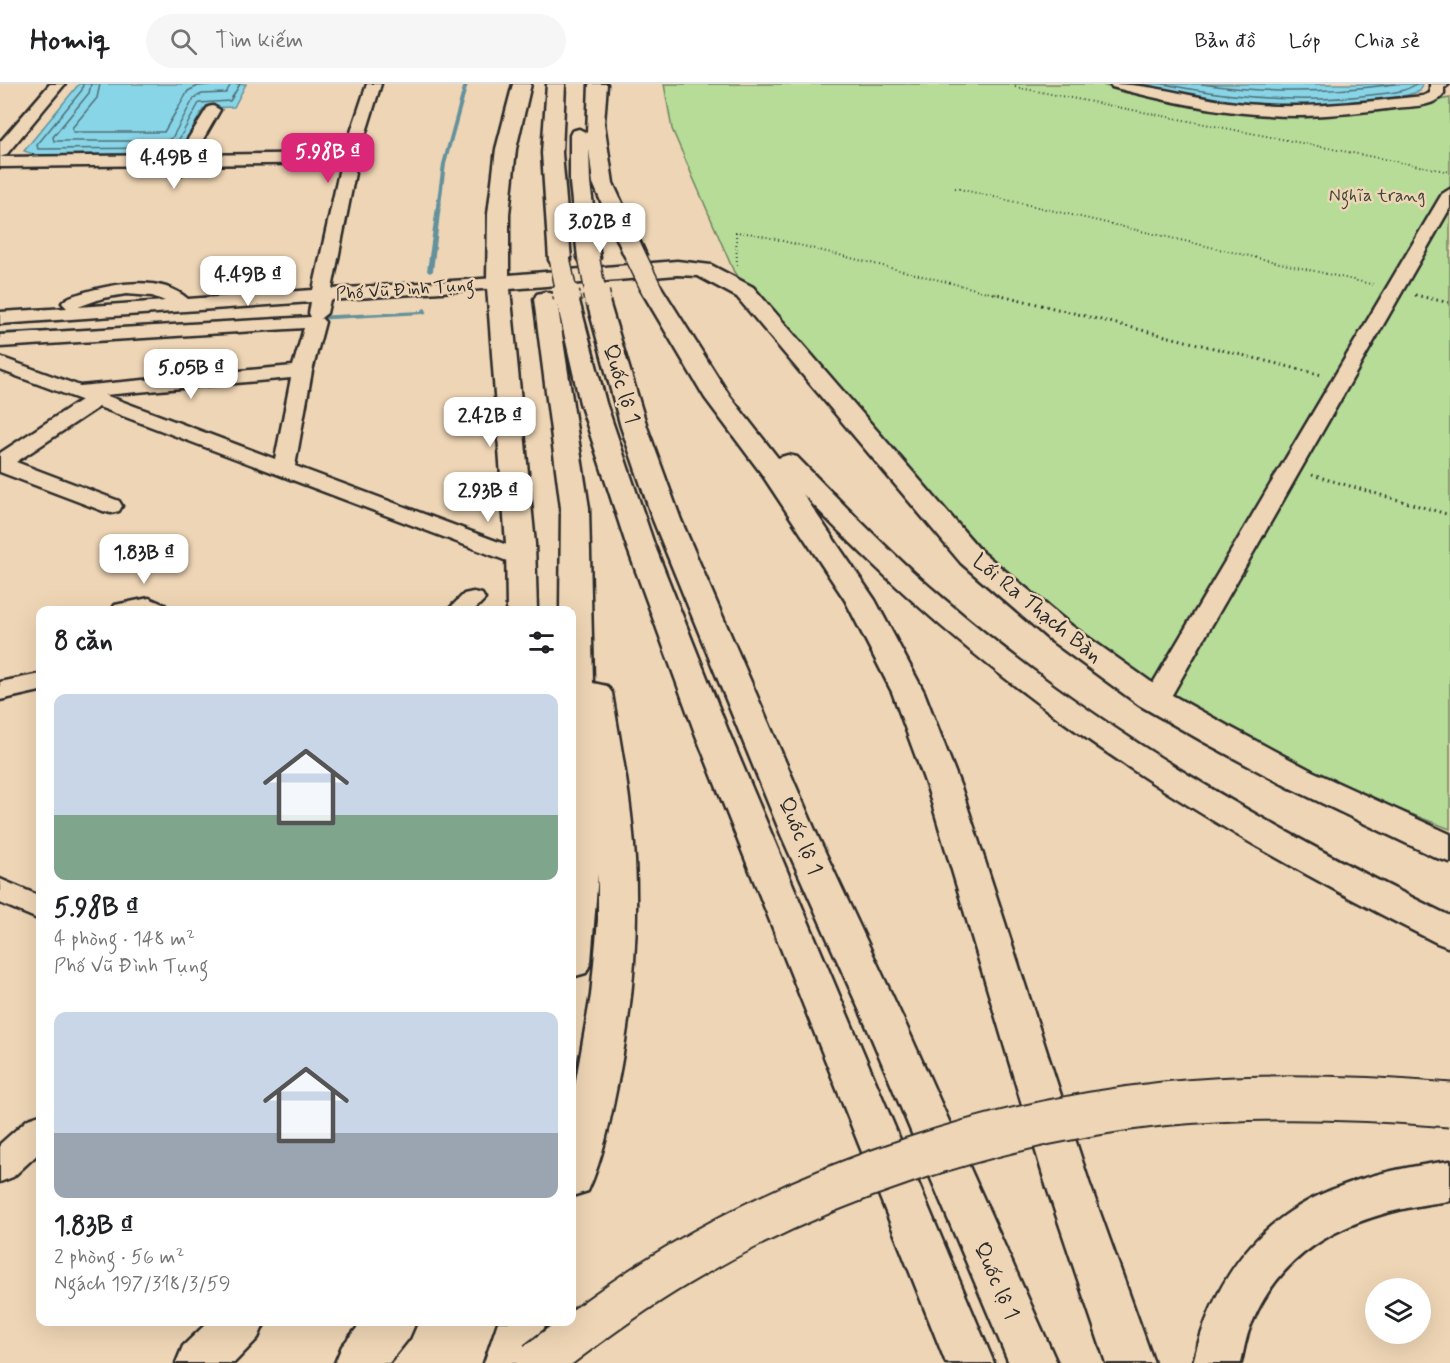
<!DOCTYPE html>
<html lang="vi">
<meta charset="utf-8">
<style>
body{margin:0;font-family:Mynerve,sans-serif;background:#f6f6f6;color:#202124;height:100vh;display:flex;flex-direction:column;font-size:22px;white-space:nowrap}
*{box-sizing:border-box;margin:0}
p{font-size:20px;color:#757577}
.icon{flex:none;width:33px;height:33px;fill:none;stroke:currentColor;stroke-width:2;stroke-linecap:round;stroke-linejoin:round}
.map{position:relative;flex:1;overflow:hidden}
.panel{position:absolute;left:36px;top:522px;width:540px;height:720px;display:flex;flex-direction:column;background:#fff;border-radius:12px;box-shadow:0 6px 24px #0002}
.panel>*{flex:none}
.buttons{position:absolute;left:1365px;top:1194px;display:grid;gap:12px}
.buttons a{display:grid;place-items:center;width:66px;height:66px;border-radius:50%;background:#fff;box-shadow:0 6px 24px #0002;font-size:30px}
.price{position:absolute;translate:-50% -51px;padding:0 14px;border-radius:12px;background:#fff;color:#222;font-size:20px;line-height:39px;filter:drop-shadow(0 2px 3px #0008)}
.price::after{content:'';position:absolute;left:50%;top:36px;width:18px;height:14px;margin-left:-9px;background:inherit;clip-path:polygon(0 0,100% 0,50% 100%)}
.price.selected{background:#db2777;color:#fff}
ul{padding:0;list-style:none}
li{display:grid;align-content:center;gap:12px;height:318px;padding:0 18px}
li span{display:grid;place-items:center;height:186px;border-radius:12px;color:#555}
li>.icon{margin-inline-start:auto}
span .icon{width:108px;height:108px;fill:#fffc;stroke-width:1}
li b{font-size:26px}
h2{display:flex;justify-content:space-between;align-items:center;height:72px;padding:0 18px;font-size:26px}
header{display:flex;align-items:center;gap:36px;box-sizing:border-box;height:84px;padding:0 30px;background:#fff;border-bottom:2px solid #e0e0e0}
header strong{font-size:28px}
nav{display:flex;gap:33px;margin-inline-start:auto;font-size:21px}
.search{width:420px;height:54px;background:#f6f6f6;display:flex;align-items:center;gap:15px;box-sizing:border-box;padding:0 21px;border-radius:33px;color:#757577;font-size:22px}
.map>svg:first-child{display:block}
.green{fill:#b6dc98;stroke:#708462;stroke-width:1.5}
.water{fill:#88d5e7;stroke:#63919c;stroke-width:1.5}
.lines{fill:none;stroke-linecap:round;stroke-linejoin:round}
.shore{stroke:#506f76;stroke-width:1.5}
.stream{fill:#63919c;fill-rule:evenodd}
.minor-casing{stroke:#2b2b2b;stroke-width:5}
.major-casing{stroke:#2b2b2b;stroke-width:5}
.highway-casing{stroke:#2b2b2b;stroke-width:5}
.path-far1{stroke:#2b2b2b;stroke-width:2;stroke-dasharray:1 3;stroke-linecap:butt}
.path{stroke:#2b2b2b;stroke-width:3;stroke-dasharray:1.5 4;stroke-linecap:butt}
.minor{fill:#eed5b5;fill-rule:evenodd}
.major{fill:#eed5b5;fill-rule:evenodd}
.highway{fill:#eed5b5;fill-rule:evenodd}
.highway-bridge-far2-casing{stroke:#2b2b2b;stroke-width:23;stroke-linecap:butt}
.highway-bridge-far1-casing{stroke:#2b2b2b;stroke-width:29;stroke-linecap:butt}
.highway-bridge-casing{stroke:#2b2b2b;stroke-width:47;stroke-linecap:butt}
.highway-bridge-far2{stroke:#eed5b5;stroke-width:20}
.highway-bridge-far1{stroke:#eed5b5;stroke-width:26}
.highway-bridge{stroke:#eed5b5;stroke-width:43}
.labels{text-anchor:middle;dominant-baseline:central;stroke-width:5;stroke-linejoin:round;paint-order:stroke}
.far-park-label{font-size:18px;fill:#40463b;stroke:#eed5b5}
.far-street-label{font-size:18px;fill:#2b2b2b;stroke:#eed5b5}
.street-label{font-size:22px;fill:#2b2b2b;stroke:#eed5b5}
</style>
<header>
<strong>Homiq</strong>
<div class="search"><svg class="icon" aria-label="search" viewBox="0 0 24 24"><circle cx="10" cy="10" r="6"/><path d="M15 15l6 6"/></svg>Tìm kiếm</div>
<nav><a>Bản đồ</a><a>Lớp</a><a>Chia sẻ</a></nav>
</header>
<div class="map">
<svg width="1450" height="1279" viewBox="0 0 1450 1279">
<rect width="100%" height="100%" fill="#eed5b5"/>
<filter id="ink" filterUnits="userSpaceOnUse"><feTurbulence type="fractalNoise" baseFrequency=".0167" numOctaves="2"/><feDisplacementMap in="SourceGraphic" scale="12" xChannelSelector="R" yChannelSelector="G"/><feConvolveMatrix kernelMatrix="1 2 1 2 8 2 1 2 1" color-interpolation-filters="sRGB"/></filter>
<g filter="url(#ink)">
<!-- green -->
<path class="green" d="M664 0H1100L1122 8 1262 31 1395 24 1450 14V745L1297 686 1083 561 987 471 734 188 672 45Z"/>
<!-- water -->
<path class="water" d="M79 0H246L234 23 204 24 181 64 169 70 36 71 24 67Z
M1136 0H1423L1420 7C1401 14 1381 16 1361 18 1284 27 1211 17 1136 0Z"/>
<g class="lines">
<!-- shore -->
<path class="shore" d="M83 0 82 6 37 61 38 65 168 64 177 59 199 19 230 17 240 0
M91 0 89 9 53 53 54 57H166L172 54 194 14 202 10 226 9 231 0
M100 0 97 14 72 44 73 48H164L188 7 198 2 221 0
M1163 0C1232 14 1301 20 1371 11 1386 9 1404 9 1416 0
M1202 0C1267 10 1330 9 1395 0"/>
<!-- stream -->
<path class="stream" d="M464 0H468L446 80 433 187 430 189 427 187 442 80Z
M424 224 426 225 427 228 424 230 313 236 310 234 313 232 421 227Z
M145 241 148 243 147 244 0 252V248Z"/>
<defs>
<path id="minor" d="M50 0H65L6 71 0 73V58Z
M367 0H381L358 74 332 205 496 194 502 195 505 199 502 203 496 204 330 216 327 229 321 234 325 238 312 287 295 382 531 470 535 475 531 480 523 482 515 480 99 323 16 378 119 417 122 422 119 427 111 429 103 427 0 388V369L81 316 0 286V273L80 302 293 282 304 244 0 263V251L311 233 309 229 311 218 0 240V228L67 224 62 219C66 213 75 211 82 209 114 199 161 191 188 215L313 206 341 79 188 81 182 90 176 92 168 87 172 81 0 83V73L178 71 208 23 213 22 220 26 194 71 344 69ZM126 210 152 212 165 217 78 223 103 214ZM291 294 275 375 105 311Z
M1110 0C1155 0 1200 16 1245 20 1305 26 1363 18 1423 12L1430 9V0H1449L1444 4V9C1434 24 1410 22 1394 24 1362 28 1330 32 1298 32 1234 32 1173 19 1112 3Z
M1450 105V124L1169 616 1165 622 1156 625 1147 622 1143 616 1442 110Z
M473 508 482 510 485 515 474 526H448L464 510Z
M149 514 165 521 168 526H112L115 521Z
M40 590V607L0 616V598Z
M0 795 40 812V836L0 819Z
M40 1031V1068L13 1093 0 1098V1060L28 1035Z"/>
<path id="major" d="M513 0H531L516 65 509 130V191L677 177 711 181 753 203 981 467 1072 542 1161 605 1228 642 1312 687 1450 750V778L1437 774 1288 703 1204 658 1139 621 1050 556 961 479 737 213 698 192 677 191 510 205 535 460 537 526H507L506 460 487 203 485 199 487 196 488 130 496 65Z
M208 1238H265L258 1254 234 1279H176L183 1262Z"/>
<path id="highway" d="M547 0H565L562 69 571 176 568 181 560 183 552 181 549 176 542 69Z
M589 0H607L604 39 613 99 646 171 643 176 635 178 627 176 624 171 593 99 589 65 590 99 600 174 597 179 589 181 581 179 578 174 570 99V51L572 47 579 45 587 49Z
M652 199 660 201 729 311 778 374 788 371 797 373C845 422 892 471 944 515 1096 646 1271 745 1450 832V864L1437 859C1196 738 989 608 803 410L875 516 924 608 962 706 1089 1098 1154 1279H1106L1045 1098 928 706 892 608 845 516 761 389 705 314 641 206 644 201Z
M567 206 575 208 578 213 606 319 654 460 729 649 994 1279H946L695 649 626 460 580 319 557 218 589 424 593 599 607 602 612 609C621 664 632 720 635 776 639 851 632 928 617 1002 610 1037 603 1074 588 1107L572 1112V1019L591 911 598 836V790L591 878 586 889 572 893V526H560L561 424 534 215 537 210 545 208 553 210 556 214 559 208Z
M597 207 605 209 608 214 647 343 681 436 818 753 906 941 1057 1279H1009L866 941 782 753 653 436 621 343 586 214 589 209Z
M1450 1077V1117C1367 1127 1287 1154 1252 1239 1246 1251 1244 1266 1241 1279H1193C1227 1140 1315 1094 1450 1077Z
M362 1238H416L409 1254 389 1279H335L342 1262Z
M498 1238H546L532 1279H484Z"/>
</defs>
<!-- minor casing -->
<use href="#minor" class="minor-casing"/>
<!-- major casing -->
<use href="#major" class="major-casing"/>
<!-- highway casing -->
<use href="#highway" class="highway-casing"/>
<!-- path-far1 -->
<path class="path-far1" d="M1015 3 1450 88
M955 104 1375 201
M737 181 736 148 755 150 999 211"/>
<!-- path -->
<path class="path" d="M993 209 1322 291
M1415 211 1450 219
M1312 391 1450 431"/>
<!-- minor -->
<use href="#minor" class="minor"/>
<!-- major -->
<use href="#major" class="major"/>
<!-- highway -->
<use href="#highway" class="highway"/>
<defs>
<path id="highway-bridge-far2" d="M635 171 652 206
M589 174 596 211
M560 176 567 211"/>
<path id="highway-bridge-far1" d="M566 209 567 213
M596 209 597 214"/>
<path id="highway-bridge" d="M538 1279C583 1244 629 1210 678 1181 821 1096 997 1038 1162 1020 1258 1010 1354 1013 1450 1021"/>
</defs>
<!-- highway-bridge-far2 casing -->
<use href="#highway-bridge-far2" class="highway-bridge-far2-casing"/>
<!-- highway-bridge-far1 casing -->
<use href="#highway-bridge-far1" class="highway-bridge-far1-casing"/>
<!-- highway-bridge casing -->
<use href="#highway-bridge" class="highway-bridge-casing"/>
<!-- highway-bridge-far2 -->
<use href="#highway-bridge-far2" class="highway-bridge-far2"/>
<!-- highway-bridge-far1 -->
<use href="#highway-bridge-far1" class="highway-bridge-far1"/>
<!-- highway-bridge -->
<use href="#highway-bridge" class="highway-bridge"/>
</g>
</g>
<g class="labels">
<!-- far-park labels -->
<g class="far-park-label">
<text x="1377" y="112">Nghĩa trang</text>
</g>
<!-- far-street labels -->
<g class="far-street-label">
<text transform="translate(405 206) rotate(-4)">Phố Vũ Đình Tụng</text>
</g>
<!-- street labels -->
<g class="street-label">
<text transform="translate(621 300) rotate(73)">Quốc lộ 1</text>
<text transform="translate(1037 525) rotate(39)">Lối Ra Thạch Bàn</text>
<text transform="translate(800 752) rotate(67)">Quốc lộ 1</text>
<text transform="translate(996 1197) rotate(66)">Quốc lộ 1</text>
</g>
</g>
</svg>
<div class="buttons">
<a><svg class="icon" aria-label="layers" viewBox="0 0 24 24"><path d="M12 4l9 5-9 5-9-5zM3 14l9 5 9-5"/></svg></a>
</div>
<b class="price selected" style="left:328px;top:100px">5.98B ₫</b>
<b class="price" style="left:174px;top:106px">4.49B ₫</b>
<b class="price" style="left:600px;top:170px">3.02B ₫</b>
<b class="price" style="left:248px;top:223px">4.49B ₫</b>
<b class="price" style="left:191px;top:316px">5.05B ₫</b>
<b class="price" style="left:490px;top:364px">2.42B ₫</b>
<b class="price" style="left:488px;top:439px">2.93B ₫</b>
<b class="price" style="left:144px;top:501px">1.83B ₫</b>
<section class="panel">
<h2>8 căn<svg class="icon" aria-label="filters" viewBox="0 0 24 24"><path d="M4 7h16M4 17h16"/><circle cx="9" cy="7" r="2"/><circle cx="15" cy="17" r="2"/></svg></h2>
<ul>
<li><span style="background:linear-gradient(#c9d6e8 65%,#7fa58c 0)"><svg class="icon" aria-label="home" viewBox="0 0 24 24"><path d="M3 11l9-7 9 7M6 9v11h12V9"/></svg></span><div><b>5.98B ₫</b><p>4 phòng · 148 m²</p><p>Phố Vũ Đình Tụng</p></div></li>
<li><span style="background:linear-gradient(#c9d6e8 65%,#9aa5b1 0)"><svg class="icon" aria-label="home" viewBox="0 0 24 24"><path d="M3 11l9-7 9 7M6 9v11h12V9"/></svg></span><div><b>1.83B ₫</b><p>2 phòng · 56 m²</p><p>Ngách 197/318/3/59</p></div></li>
</ul>
</section>
</div>
